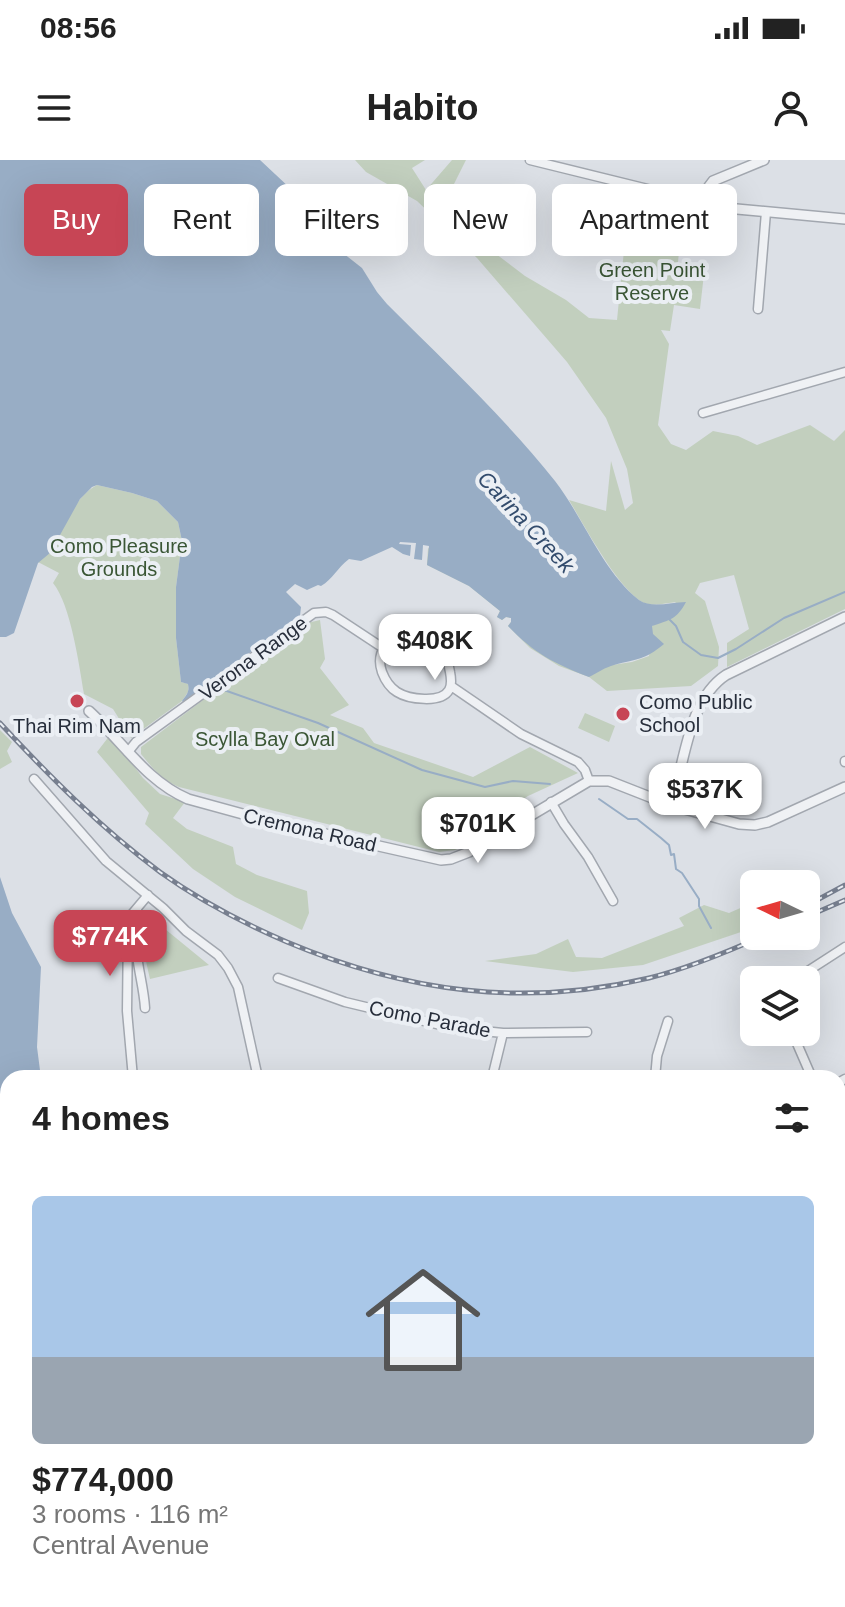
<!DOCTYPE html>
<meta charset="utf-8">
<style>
body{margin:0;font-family:Helvetica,sans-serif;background:#f6f6f6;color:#222;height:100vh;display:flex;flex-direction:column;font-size:30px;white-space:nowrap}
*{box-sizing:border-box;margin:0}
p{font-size:26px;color:#767676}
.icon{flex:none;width:44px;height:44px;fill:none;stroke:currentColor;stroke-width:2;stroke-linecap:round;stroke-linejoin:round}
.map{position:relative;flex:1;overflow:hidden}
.panel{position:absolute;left:0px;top:910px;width:846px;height:538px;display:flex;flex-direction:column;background:#fff;border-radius:24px 24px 0 0;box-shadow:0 8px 32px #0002}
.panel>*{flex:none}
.guide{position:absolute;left:24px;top:24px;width:798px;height:72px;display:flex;gap:16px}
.needle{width:52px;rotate:275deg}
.tools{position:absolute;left:740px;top:710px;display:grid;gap:16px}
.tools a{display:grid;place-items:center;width:80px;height:80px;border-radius:12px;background:#fff;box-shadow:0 8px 32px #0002;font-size:40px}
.price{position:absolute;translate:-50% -68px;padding:0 18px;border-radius:16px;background:#fff;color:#222;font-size:26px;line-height:52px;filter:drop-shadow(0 2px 4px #0008)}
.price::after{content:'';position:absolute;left:50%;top:48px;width:24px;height:18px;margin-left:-12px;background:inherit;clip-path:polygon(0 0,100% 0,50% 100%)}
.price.current{background:#c74555;color:#fff}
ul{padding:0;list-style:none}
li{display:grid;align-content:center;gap:16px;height:424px;padding:0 32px}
li span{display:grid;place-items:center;height:248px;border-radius:12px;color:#555}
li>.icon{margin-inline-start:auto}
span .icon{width:144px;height:144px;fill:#fffc;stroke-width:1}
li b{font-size:34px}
h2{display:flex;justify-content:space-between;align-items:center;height:96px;padding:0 32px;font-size:34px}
.chip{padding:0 28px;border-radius:12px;background:#fff;box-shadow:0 8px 32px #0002;font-size:28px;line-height:72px}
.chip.current{background:#c74555;color:#fff}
.status{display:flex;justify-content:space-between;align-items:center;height:56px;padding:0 40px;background:#fff;direction:ltr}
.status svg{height:22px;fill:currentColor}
header{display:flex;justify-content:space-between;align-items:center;height:104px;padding:0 32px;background:#fff;font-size:36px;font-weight:800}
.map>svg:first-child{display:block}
.green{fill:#c2cfbe}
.water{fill:#98adc5}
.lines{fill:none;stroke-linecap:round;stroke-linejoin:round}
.stream{stroke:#98adc5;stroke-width:2}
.minor-casing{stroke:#a2a7af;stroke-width:11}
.tertiary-casing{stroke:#a2a7af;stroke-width:12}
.minor{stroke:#eff1f4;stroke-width:8}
.tertiary{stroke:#eff1f4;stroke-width:9}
.rail-casing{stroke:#777f8f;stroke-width:5}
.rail{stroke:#ebeff4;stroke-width:2;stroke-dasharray:6;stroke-linecap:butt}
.poi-dot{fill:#c74555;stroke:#ebeff4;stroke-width:3}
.labels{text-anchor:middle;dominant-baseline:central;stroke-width:8;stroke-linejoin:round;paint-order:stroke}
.park-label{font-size:20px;fill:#3a5635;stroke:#ebeff4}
.street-label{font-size:20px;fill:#272e3b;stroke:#ebeff4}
.poi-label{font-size:20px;fill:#272e3b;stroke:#ebeff4;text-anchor:start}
.water-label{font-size:22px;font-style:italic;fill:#334c6d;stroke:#ebeff4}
</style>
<div class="status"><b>08:56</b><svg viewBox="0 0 49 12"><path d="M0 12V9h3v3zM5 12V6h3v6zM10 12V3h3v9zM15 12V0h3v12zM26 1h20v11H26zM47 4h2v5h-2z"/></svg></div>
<header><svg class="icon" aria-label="menu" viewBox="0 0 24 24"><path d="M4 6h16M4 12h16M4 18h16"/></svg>Habito<svg class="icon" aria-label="person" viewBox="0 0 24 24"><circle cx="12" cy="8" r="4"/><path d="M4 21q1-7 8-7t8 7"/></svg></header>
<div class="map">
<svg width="845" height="1447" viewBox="0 0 845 1447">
<rect width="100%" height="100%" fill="#dce0e6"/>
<!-- green -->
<path class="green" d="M355 0H425L412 8 426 30 452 0H466L445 42 479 81 525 116 566 140 589 158 617 160 629 41 683 52 678 102 705 105 700 149 674 145 670 171 661 170 669 184 658 265 671 284 686 290 713 271 738 276 757 285 810 265 834 281 845 270V449L727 507V483L749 469 734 415 700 423 695 433 705 441 719 487 718 506 691 526 607 531 589 517 559 506 530 488 508 466 511 462V458L506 457 502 460 497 457 500 451 469 426 427 405 428 388 612 505 632 502 649 496 652 466 676 442C666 443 653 447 644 443 619 431 584 365 569 340L606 351 611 301 625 350 633 343 627 309 606 258 567 202 477 98 417 41 366 12Z
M97 325 132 333 157 341 178 362 182 381 176 427V478L181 522 189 524 188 532 182 541 131 578 113 549 84 534C79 505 71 445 53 423L59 413 38 402C63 381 69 339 97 325Z
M320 460 325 499 320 508 349 545 330 555 363 568 374 583 473 617 530 587 578 613 528 636 474 671 467 684 455 690 439 692 179 627C162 620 152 608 141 594V587L303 464Z
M585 553 615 566 609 582 578 568Z
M0 570 12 582 7 591 12 602 0 609Z
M110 575 143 618 160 634 185 642 173 658 187 669 233 687 236 704 257 715 307 731 309 753 302 770 235 737 193 709 145 664 149 653 97 592Z
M754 742V764L744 771 643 805 573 812 485 801 536 794 568 779 576 797 602 798 684 766 679 758 704 745 729 753Z
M154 760 209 805 150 819C145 797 140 780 154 760Z
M0 1131 8 1189V1431L0 1423Z
M24 1440H84L78 1447H35Z
M102 1440H198L200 1447H100Z"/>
<!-- water -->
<path class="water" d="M0 0H260L291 29 334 86 362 108 377 132 387 144C445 202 504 257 555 321 583 357 603 412 639 440 652 449 671 442 686 442 677 459 670 460 652 466L653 474 664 484C643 501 639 498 614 505 606 507 597 513 589 517 553 503 535 494 508 466L511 462V458L506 457 502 460 497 457 500 451 469 426 427 405 429 386 423 385 422 400 414 399 416 383 400 382 399 384 411 385 410 396 403 394 392 387 361 401 349 399C337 408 333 419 321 426L318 425 307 430 295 424 286 432 301 447 300 456 183 542 182 541C186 535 190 532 188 524L181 522 176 478V427L182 381 178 362 157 341 132 333 97 325 92 327 80 339 50 393 38 403 14 473 6 477H0Z
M0 717 12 753 41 807 37 887 41 918H8V1189L0 1131Z
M0 1423 8 1431V1440H24L35 1447H0Z"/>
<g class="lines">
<!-- stream -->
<path class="stream" d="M669 459 676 466 683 482 701 495 718 498 736 489 784 458 845 432
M220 526 224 530 318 563 422 610 485 627 513 621 550 624
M599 639 628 659H637L661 678 669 685 671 695 674 694 676 709 682 713 699 739V746L711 768"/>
<defs>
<path id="minor" d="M530 0 668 34 686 38 707 36
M758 149 766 52
M703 253 845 212
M409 473C432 475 447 489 450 512 451 517 452 525 449 530 441 544 408 539 397 532 389 527 385 520 382 512 375 492 389 475 409 473Z
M451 526 521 574 578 602 585 610 589 621
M128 592 136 582 314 453 326 452 333 455 383 488
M845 602V601
M34 619 106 701 163 748 186 771 218 795 228 808 238 827 258 918
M551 642 564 664 588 697 613 741
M137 749C137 765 134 779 137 795 139 813 144 830 145 848
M278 818 345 842 453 868 503 873 587 872
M794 820 845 787
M792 872 812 918
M133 918 127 851 128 768 132 754 148 735
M492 918 503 873
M655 918 657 896 668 861
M838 923 845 919
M838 962 841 965
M838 1140 845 1142
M332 1440 334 1447
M389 1440 396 1447
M763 1440 788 1447
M253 1447V1440
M592 1447 595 1440
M724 1447 725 1440"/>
<path id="tertiary" d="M764 0 713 21 707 29 708 39 716 46 726 48 845 59
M89 551C122 581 146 621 188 639L272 662 441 700 451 699 469 692 589 621H609L660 641H675L678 646 681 648 739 664 755 665 768 662 845 627
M675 641V630C686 592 691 538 726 515L845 457
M838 1346 845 1348"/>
</defs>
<!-- minor casing -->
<use href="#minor" class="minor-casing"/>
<!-- tertiary casing -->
<use href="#tertiary" class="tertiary-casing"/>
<!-- minor -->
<use href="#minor" class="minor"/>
<!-- tertiary -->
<use href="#tertiary" class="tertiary"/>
<defs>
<path id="rail" d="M0 563C50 617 101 668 160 712 199 740 243 763 287 782 406 832 523 848 649 818 689 808 727 792 763 776
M806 746 845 725
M806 757 845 740"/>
</defs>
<!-- rail casing -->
<use href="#rail" class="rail-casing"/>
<!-- rail -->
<use href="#rail" class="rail"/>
</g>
<!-- markers -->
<g class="poi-dot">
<circle cx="77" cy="541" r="8"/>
<circle cx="623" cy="554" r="8"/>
</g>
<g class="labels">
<!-- park labels -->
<g class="park-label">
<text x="652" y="110">Green Point<tspan x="652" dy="23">Reserve</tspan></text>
<text x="119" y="386">Como Pleasure<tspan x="119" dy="23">Grounds</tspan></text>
<text x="265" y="579">Scylla Bay Oval</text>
</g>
<!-- street labels -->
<g class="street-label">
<text transform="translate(253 498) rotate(-36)">Verona Range</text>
<text transform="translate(310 670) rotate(13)">Cremona Road</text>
<text transform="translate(430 859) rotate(11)">Como Parade</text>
</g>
<!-- poi labels -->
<g class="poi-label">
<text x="639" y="542">Como Public<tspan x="639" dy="23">School</tspan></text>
<text x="77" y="566" text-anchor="middle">Thai Rim Nam</text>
</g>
<!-- water labels -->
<g class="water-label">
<text transform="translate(526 362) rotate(47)">Carina Creek</text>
</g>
</g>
</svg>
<div class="tools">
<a><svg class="needle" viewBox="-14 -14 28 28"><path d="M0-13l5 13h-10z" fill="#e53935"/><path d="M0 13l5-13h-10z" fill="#767676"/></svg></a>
<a><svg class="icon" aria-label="layers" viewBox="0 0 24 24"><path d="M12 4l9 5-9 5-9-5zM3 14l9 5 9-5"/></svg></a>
</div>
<b class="price" style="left:435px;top:522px">$408K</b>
<b class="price" style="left:705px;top:671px">$537K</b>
<b class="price" style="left:478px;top:705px">$701K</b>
<b class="price current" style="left:110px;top:818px">$774K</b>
<div class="guide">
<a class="chip current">Buy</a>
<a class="chip">Rent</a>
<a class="chip">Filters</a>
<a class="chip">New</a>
<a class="chip">Apartment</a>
</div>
<section class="panel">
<h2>4 homes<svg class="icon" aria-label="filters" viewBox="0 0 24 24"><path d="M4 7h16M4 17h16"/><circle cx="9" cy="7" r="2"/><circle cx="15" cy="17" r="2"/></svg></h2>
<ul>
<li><span style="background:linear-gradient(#a9c7e8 65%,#9aa5b1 0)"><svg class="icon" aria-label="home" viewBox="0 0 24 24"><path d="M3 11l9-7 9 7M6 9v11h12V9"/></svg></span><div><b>$774,000</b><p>3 rooms · 116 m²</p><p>Central Avenue</p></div></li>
</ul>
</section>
</div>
